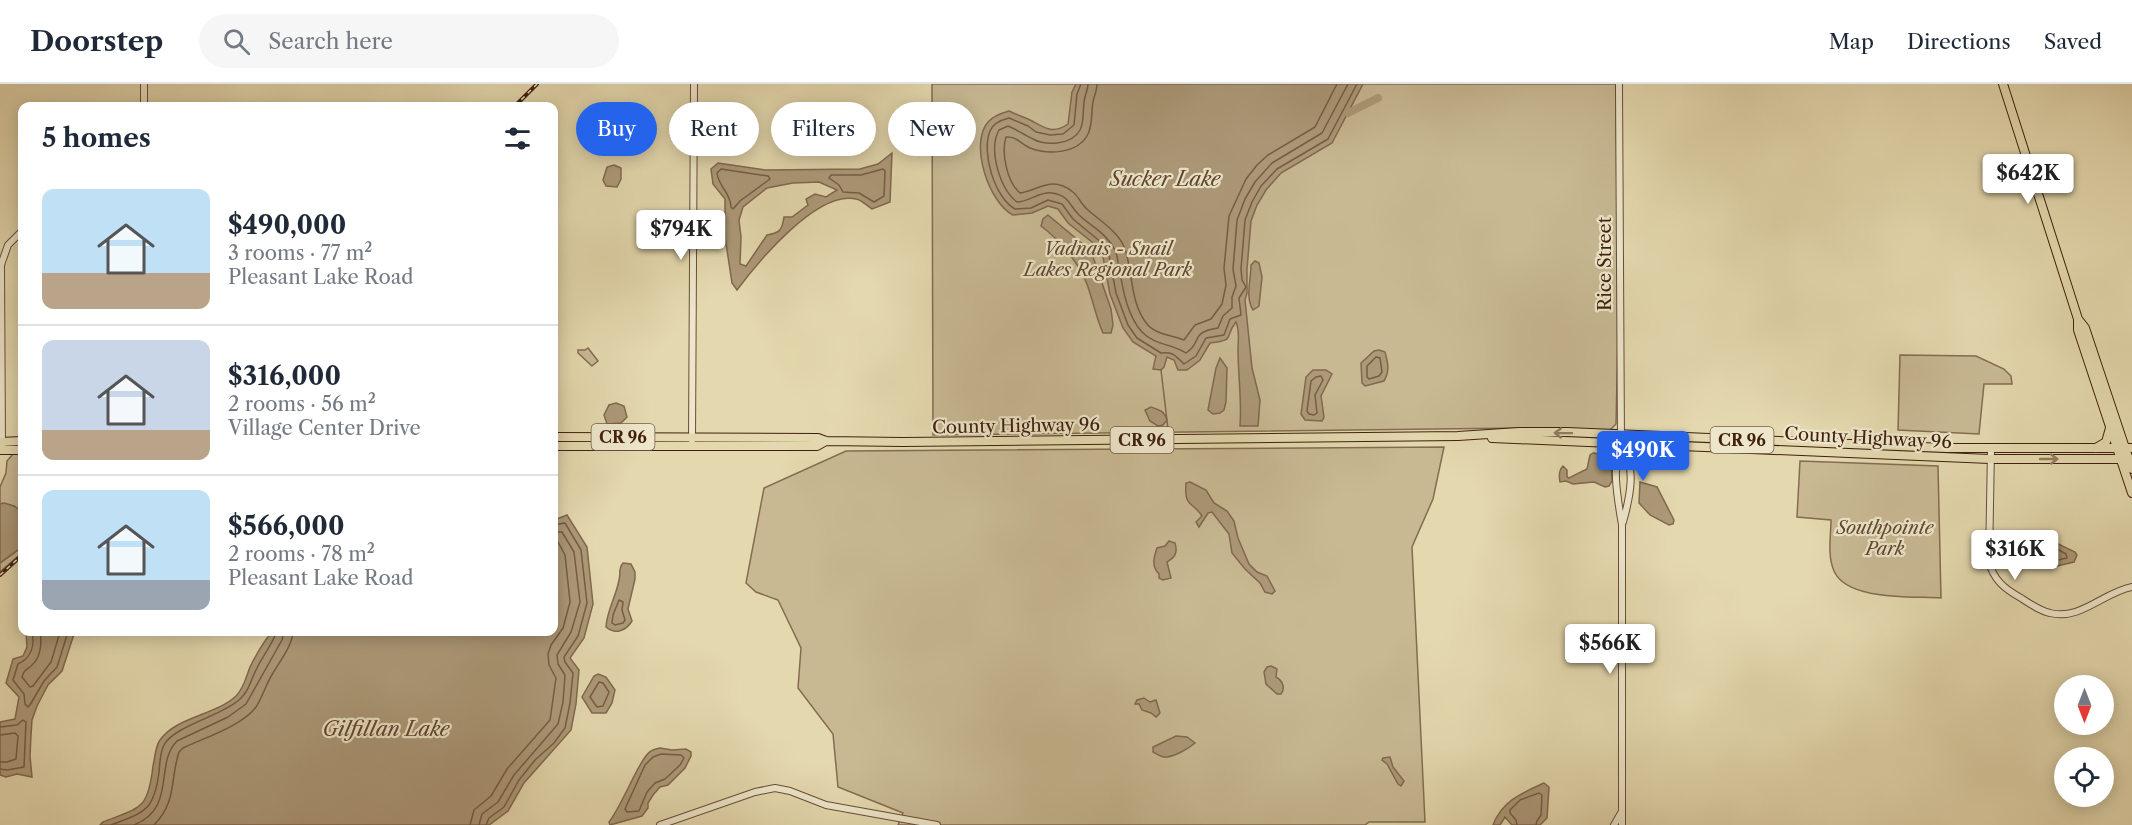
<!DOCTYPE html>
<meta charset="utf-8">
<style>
body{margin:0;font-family:"Libre Caslon Text",serif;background:#f6f6f7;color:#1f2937;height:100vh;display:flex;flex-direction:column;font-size:22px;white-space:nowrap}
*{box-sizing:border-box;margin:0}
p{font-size:20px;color:#747a83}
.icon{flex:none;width:33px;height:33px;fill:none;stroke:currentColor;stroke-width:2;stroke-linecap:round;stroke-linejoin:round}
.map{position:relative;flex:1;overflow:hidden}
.drawer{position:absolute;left:18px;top:18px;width:540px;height:534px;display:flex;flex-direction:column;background:#fff;border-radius:12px;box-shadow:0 3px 15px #0003}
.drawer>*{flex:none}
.hud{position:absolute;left:576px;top:18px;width:570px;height:54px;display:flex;gap:12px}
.needle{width:39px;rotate:180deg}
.fabs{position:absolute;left:2054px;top:591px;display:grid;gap:12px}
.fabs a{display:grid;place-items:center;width:60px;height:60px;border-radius:50%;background:#fff;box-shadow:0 3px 15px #0003;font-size:30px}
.price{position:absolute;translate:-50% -51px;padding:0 14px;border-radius:6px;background:#fff;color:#222;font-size:20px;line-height:39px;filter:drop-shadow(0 2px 3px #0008)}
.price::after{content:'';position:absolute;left:50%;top:36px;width:18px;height:14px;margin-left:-9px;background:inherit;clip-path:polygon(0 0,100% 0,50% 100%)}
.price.current{background:#2563eb;color:#fff}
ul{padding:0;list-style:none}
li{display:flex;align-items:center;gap:18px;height:150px;padding:0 24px}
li+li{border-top:2px solid #e0e1e3}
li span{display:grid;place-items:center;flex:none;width:168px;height:120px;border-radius:12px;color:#555}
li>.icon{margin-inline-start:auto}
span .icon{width:72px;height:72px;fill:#fffc;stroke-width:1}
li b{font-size:26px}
h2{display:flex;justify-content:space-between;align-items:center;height:72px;padding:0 24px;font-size:26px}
.pill{padding:0 21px;border-radius:27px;background:#fff;box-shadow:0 3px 15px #0003;font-size:21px;line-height:54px}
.pill.current{background:#2563eb;color:#fff}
header{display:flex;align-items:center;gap:36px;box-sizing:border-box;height:84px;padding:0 30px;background:#fff;border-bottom:2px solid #e0e1e3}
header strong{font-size:28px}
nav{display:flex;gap:33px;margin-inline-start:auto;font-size:21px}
.search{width:420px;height:54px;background:#f6f6f7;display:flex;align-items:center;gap:15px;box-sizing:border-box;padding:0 21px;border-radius:33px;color:#747a83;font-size:22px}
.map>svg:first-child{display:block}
.green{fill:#c8b993;stroke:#846c51;stroke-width:1.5}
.water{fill:#ac9978;stroke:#81684e;stroke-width:1.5;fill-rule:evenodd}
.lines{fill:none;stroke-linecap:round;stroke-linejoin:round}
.shore{stroke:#765c44;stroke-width:1.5}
.stream{stroke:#81684e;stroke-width:1.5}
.river{stroke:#ac9978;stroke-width:8}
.minor-casing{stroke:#694d37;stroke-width:8}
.major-casing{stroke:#401f0f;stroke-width:10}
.minor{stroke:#ede6ca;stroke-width:6}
.major{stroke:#e4d8ae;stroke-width:8}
.rail-casing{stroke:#401f0f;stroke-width:4}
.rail{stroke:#ede6ca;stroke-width:1.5;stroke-dasharray:4.5;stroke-linecap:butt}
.oneway{stroke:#927c5e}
.labels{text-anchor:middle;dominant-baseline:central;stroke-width:4.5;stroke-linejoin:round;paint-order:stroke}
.shield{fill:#ede6ca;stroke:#745b47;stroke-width:1.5}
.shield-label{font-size:16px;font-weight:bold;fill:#401f0f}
.park-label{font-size:18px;font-style:italic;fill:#624630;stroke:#ede6ca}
.street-label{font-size:18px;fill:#401f0f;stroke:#ede6ca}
.water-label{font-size:20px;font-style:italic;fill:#60442e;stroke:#ede6ca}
</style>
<header>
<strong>Doorstep</strong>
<div class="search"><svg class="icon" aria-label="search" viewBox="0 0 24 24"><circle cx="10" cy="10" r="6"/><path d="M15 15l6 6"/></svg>Search here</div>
<nav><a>Map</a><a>Directions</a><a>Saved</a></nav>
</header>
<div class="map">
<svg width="2132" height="741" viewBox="0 0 2132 741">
<rect width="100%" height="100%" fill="#e4d8ae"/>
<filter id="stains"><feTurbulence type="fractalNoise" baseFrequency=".00333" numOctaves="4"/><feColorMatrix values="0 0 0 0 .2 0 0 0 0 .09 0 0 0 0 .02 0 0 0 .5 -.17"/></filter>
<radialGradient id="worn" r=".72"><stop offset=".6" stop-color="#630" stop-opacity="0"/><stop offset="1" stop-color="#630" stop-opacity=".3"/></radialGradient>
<!-- green -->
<path class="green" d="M932 0H1616L1618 247 1616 340 1610 346 1519 344 933 351Z
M588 264 598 277 592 282 578 269V266H585Z
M1900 271 1976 272 2004 285 2011 292 2012 300H1984L1979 350 1898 346Z
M1444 363 1433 415 1412 463 1425 738H1369L1365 741H898L903 729 838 703 833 650 798 604 801 564 778 516 756 508 746 499 764 404 846 367Z
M13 370H22V428L14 422 0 420V403L6 389 7 377Z
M1800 377 1938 382 1941 514C1913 512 1847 517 1834 487 1827 471 1831 452 1831 436L1797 433Z
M22 463V469L0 488V479Z"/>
<!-- water -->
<path class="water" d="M1076 0H1363L1332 59 1281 89 1266 106 1257 121 1251 137 1247 185V209L1245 216 1252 284 1260 316 1258 342H1240C1242 316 1238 291 1238 266 1238 255 1240 248 1236 238 1223 254 1237 256 1210 259L1200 276 1187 286H1178L1174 276 1167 273 1164 283 1161 286 1153 285 1156 272 1133 258 1123 244 1110 210 1103 173 1097 162 1068 139 1058 125 1048 122 1032 129 1013 131C989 119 969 60 988 38 993 32 1002 29 1009 27 1015 30 1021 32 1028 35 1043 42 1051 52 1068 40L1072 8Z
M892 69 890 118 872 125C867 122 862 116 856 115 817 106 758 178 737 206L732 199 725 153V115L713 100 711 85 718 79 765 86 860 85 878 80ZM819 98 837 106 826 113 815 110 806 115 808 121 792 133H784C782 146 780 149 767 151L746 182 740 180 741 153 739 136 743 123 767 104 793 99Z
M614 81 621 84V95L617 103 606 102 603 96 607 83Z
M1048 131 1091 167 1111 225 1113 241 1111 249H1103C1096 233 1093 217 1087 200 1078 178 1060 156 1041 142L1043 135Z
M1255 177 1259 179 1262 193 1259 222 1253 226C1245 213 1251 196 1251 181Z
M1379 266 1385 268C1388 279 1390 287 1384 297L1365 302 1362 299 1361 279 1374 267Z
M1220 274 1227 284 1226 318 1224 326 1220 329 1213 330 1208 326 1216 284Z
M1313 286H1326L1332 290 1321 312 1324 333 1322 337 1305 336 1301 330 1306 293Z
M616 319 624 322 627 333 621 339 607 340 604 331 609 321Z
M1151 323C1160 326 1164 327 1167 336L1163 341 1158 342 1150 337 1145 326Z
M1593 369 1611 372 1612 397 1609 402 1605 403 1594 398 1573 400 1566 397 1560 398C1559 393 1559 386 1563 382L1567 386V393L1569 394 1587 385 1590 371Z
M1190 398 1206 406 1214 419 1227 427 1234 437 1238 454 1249 480 1257 488 1267 492 1275 507 1272 510 1265 508 1260 499 1245 485 1232 469 1229 450 1212 428 1208 429 1199 443 1196 438 1202 432C1193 417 1184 425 1186 399Z
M1640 398 1657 403 1674 436 1673 440 1669 441 1650 431 1639 419Z
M4 419 14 422 22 428V463L0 479V420Z
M567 431 587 463 593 520 584 554 570 574 579 586 576 620 571 646 524 699 508 727 489 741H100L103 738C141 723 148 726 153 682 155 674 155 663 160 656 176 633 216 631 236 612 244 604 246 593 250 583 256 571 263 558 272 548H554V436Z
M2046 454 2075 468 2077 471 2074 478 2053 483 2043 479 2037 465Z
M1169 457 1175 459C1178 469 1175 473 1167 478L1171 494 1163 496 1159 494V490C1151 482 1154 473 1157 464L1165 462Z
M623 479 631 480 635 488V495L628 525 632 537C626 547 615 551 606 543 607 526 616 513 619 496 621 489 618 485 623 479Z
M26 548H73L74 550 62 587 48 601 37 622 32 636 31 651 30 672 32 693 17 690 6 693 0 691V638L15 635 19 613 6 599 13 575 23 572 27 563Z
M1271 582 1277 585 1276 593C1282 596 1286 604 1281 610H1277L1266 600 1264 588 1267 583Z
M598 590 606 593 615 606 612 619 606 629H592L582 613 594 592Z
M1144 614 1150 618 1156 616 1160 629 1156 633 1151 629 1142 626 1139 620H1135L1137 616Z
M1176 652 1187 653 1195 659C1189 664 1176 672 1167 673 1162 674 1157 670 1153 668V663Z
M660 664 672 666 686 665 691 668V672L685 684 668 701 660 703 653 711 648 719V724L642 732 610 741 609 738C622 722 640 673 651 667 654 665 657 665 660 664Z
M1390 673 1393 683 1404 697 1401 702 1398 700 1387 680 1382 676 1383 674Z
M1544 699 1549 703 1547 734 1540 741H1512L1505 733 1500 741H1493C1502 717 1522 709 1544 699Z"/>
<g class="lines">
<!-- shore -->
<path class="shore" d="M1081 0 1077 10 1074 41 1063 50 1050 51 1036 48 1028 42 1009 34C1001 36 993 39 990 47 981 69 995 114 1015 125L1031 124 1048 116 1062 120 1073 135 1102 159 1109 171 1116 209 1128 241 1137 254 1161 269C1174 267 1176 273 1184 280L1196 272 1206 254 1224 251 1230 235 1241 231 1239 214 1246 203 1242 196 1241 185 1245 136 1252 118 1261 102 1277 85 1328 55 1357 0
M1088 0C1088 5 1086 8 1085 13 1082 24 1085 36 1080 46 1072 61 1046 62 1033 55 1024 51 1018 46 1008 42L999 46C988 66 1000 105 1017 118 1029 118 1040 107 1052 109 1070 112 1068 120 1079 131 1092 143 1107 150 1115 166 1118 173 1118 181 1120 188 1123 207 1128 233 1142 248 1154 261 1173 260 1186 269 1204 257 1188 249 1218 244L1223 232 1232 224V213L1236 202 1233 185 1237 136 1245 115 1255 98 1272 79 1322 49 1348 0
M1097 0C1097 7 1094 12 1093 18 1091 28 1093 40 1088 50 1078 70 1048 71 1030 64 1021 60 1016 52 1006 53 1001 69 1007 98 1020 109 1039 106 1052 91 1073 108 1079 113 1081 120 1087 125 1101 138 1118 147 1125 165 1133 189 1130 219 1147 240 1156 251 1172 251 1184 256L1195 241 1211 235 1222 220 1226 201 1224 184 1229 132 1246 95 1257 81 1268 71 1315 43 1337 0
M721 85 768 92 770 95 740 117 733 125 731 123C730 107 719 104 717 89Z
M883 85 885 87 884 112 874 118 859 109 843 108 839 101 829 94 831 91H861Z
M1376 273 1380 274 1382 288 1379 292 1369 295 1367 293V282Z
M1321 292 1323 296 1315 311 1317 329 1314 331 1309 330 1307 327 1311 297 1316 293Z
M2050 461 2066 470 2067 474 2054 477 2047 474 2044 467Z
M619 516 623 518 622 526 625 536 623 539 615 541 612 539 613 531Z
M32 548C35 562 31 574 18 580L13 596 24 610 25 620 28 623 30 621 44 597 57 583 68 548
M40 548C42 559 41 574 31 582 26 586 24 586 22 593L30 603 33 602 51 578 60 548
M599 598 603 599 609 608 603 622 597 623 590 613Z
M0 643 17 641 23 636 26 638 24 683 7 686 0 685
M0 651 15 649 18 652 16 675 7 678H0
M661 670 681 671 684 674 680 681 665 695 655 699 647 708 639 727 627 728 625 725 645 681 653 673Z
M111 741C144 728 154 728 159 688 160 679 160 668 164 661 174 642 221 632 239 616 249 608 251 595 257 584 261 575 275 556 276 548
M134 741C177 724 154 680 177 657L228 633 246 620 282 556 284 548
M154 741C177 718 170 695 179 668L183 664C204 654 242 642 256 623 263 612 266 600 273 589 280 577 292 562 293 548
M470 741 474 726 491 712 507 685 550 636 556 594 549 581 548 570 551 561 563 544 570 518 565 471 558 458 554 457
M479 741 482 730 498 718 514 691 558 640 563 618 565 591 558 580 557 571 571 548 580 518 574 468 562 448H554
M486 741 489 734 504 723 519 696 535 676 554 659 565 644 570 619 573 589 565 578 564 573 578 552 587 519 581 466 565 439 554 441
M1517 741 1516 736 1510 729V726L1520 716 1539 709 1542 711 1541 731 1537 737 1536 741"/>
<!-- stream -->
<path class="stream" d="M1161 286 1168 345"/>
<!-- river -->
<path class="river" d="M1348 29 1378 14"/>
<defs>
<path id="minor" d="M144 0V22
M1619 0 1621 359C1611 383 1618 416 1622 441V741
M692 356 694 0
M1621 359C1637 382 1630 413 1623 438
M2 361 1 181 8 161 22 147
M1991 365 1989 477C1993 496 2005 505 2021 514 2030 520 2040 527 2050 529 2080 537 2104 508 2132 503
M660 741 755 708 775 704 790 707 826 721 937 741
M1614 741 1621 729"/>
<path id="major" d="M2003 0 2078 235 2085 244 2132 385
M2078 235V246L2132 409
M554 353 818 354 826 357 903 358 1458 352 1519 348H1567L1946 364H2132
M1492 354 1990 375H2132
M0 358 22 357
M554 362H817L826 357
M2096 364 2106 358 2110 344
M0 366H22"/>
</defs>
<!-- minor casing -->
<use href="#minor" class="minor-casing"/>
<!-- major casing -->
<use href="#major" class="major-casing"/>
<!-- minor -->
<use href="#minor" class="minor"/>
<!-- major -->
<use href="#major" class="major"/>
<defs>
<path id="rail" d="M515 22 537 0
M0 491 22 471"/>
</defs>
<!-- rail casing -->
<use href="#rail" class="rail-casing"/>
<!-- rail -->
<use href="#rail" class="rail"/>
</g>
<!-- one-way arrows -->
<defs><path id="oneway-shaft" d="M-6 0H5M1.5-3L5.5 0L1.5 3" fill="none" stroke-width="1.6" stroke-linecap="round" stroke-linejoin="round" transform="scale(1.5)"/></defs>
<g class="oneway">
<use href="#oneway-shaft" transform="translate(1563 349) rotate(-179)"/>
<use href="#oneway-shaft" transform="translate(2049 375)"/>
</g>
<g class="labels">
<!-- shield labels -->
<g class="shield">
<rect x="591.5" y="340" width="63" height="26" rx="4.5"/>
<rect x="1110.5" y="343" width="63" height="26" rx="4.5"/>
<rect x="1710.5" y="343" width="63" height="26" rx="4.5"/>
</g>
<g class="shield-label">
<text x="623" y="353">CR 96</text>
<text x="1142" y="356">CR 96</text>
<text x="1742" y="356">CR 96</text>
</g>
<!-- park labels -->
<g class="park-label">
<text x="1108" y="165">Vadnais - Snail<tspan x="1108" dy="21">Lakes Regional Park</tspan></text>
<text x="1885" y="444">Southpointe<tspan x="1885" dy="21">Park</tspan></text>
</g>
<!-- street labels -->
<g class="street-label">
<text transform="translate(1605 180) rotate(-90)">Rice Street</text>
<text transform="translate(1016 342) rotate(-1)">County Highway 96</text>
<text transform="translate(1868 354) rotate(3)">County Highway 96</text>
</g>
<!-- water labels -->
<g class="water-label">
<text x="1165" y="95">Sucker Lake</text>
<text x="386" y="645">Gilfillan Lake</text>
</g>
</g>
<rect width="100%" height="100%" filter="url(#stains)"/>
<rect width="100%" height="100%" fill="url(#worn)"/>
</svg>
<div class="fabs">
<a><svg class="needle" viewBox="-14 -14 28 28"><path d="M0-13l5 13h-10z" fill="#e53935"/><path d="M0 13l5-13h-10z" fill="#747a83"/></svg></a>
<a><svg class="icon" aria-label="locate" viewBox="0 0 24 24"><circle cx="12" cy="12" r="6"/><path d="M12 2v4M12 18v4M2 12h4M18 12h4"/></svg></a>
</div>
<b class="price" style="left:2028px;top:121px">$642K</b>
<b class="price" style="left:681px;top:177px">$794K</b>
<b class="price current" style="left:1643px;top:398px">$490K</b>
<b class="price" style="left:2015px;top:497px">$316K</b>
<b class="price" style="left:1610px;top:591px">$566K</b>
<div class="hud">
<a class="pill current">Buy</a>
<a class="pill">Rent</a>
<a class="pill">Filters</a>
<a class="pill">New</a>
</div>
<section class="drawer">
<h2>5 homes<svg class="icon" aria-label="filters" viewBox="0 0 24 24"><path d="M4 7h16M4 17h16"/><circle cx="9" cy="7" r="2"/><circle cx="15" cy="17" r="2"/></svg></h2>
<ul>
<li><span style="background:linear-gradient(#bfe0f5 70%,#b9a48a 0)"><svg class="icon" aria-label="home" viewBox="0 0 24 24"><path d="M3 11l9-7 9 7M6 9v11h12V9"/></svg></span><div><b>$490,000</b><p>3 rooms · 77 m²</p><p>Pleasant Lake Road</p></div></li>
<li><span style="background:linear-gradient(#c9d6e8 75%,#b9a48a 0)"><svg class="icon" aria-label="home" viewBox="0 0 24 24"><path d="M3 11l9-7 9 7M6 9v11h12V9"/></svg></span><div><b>$316,000</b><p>2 rooms · 56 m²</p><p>Village Center Drive</p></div></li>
<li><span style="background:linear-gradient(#bfe0f5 75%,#9aa5b1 0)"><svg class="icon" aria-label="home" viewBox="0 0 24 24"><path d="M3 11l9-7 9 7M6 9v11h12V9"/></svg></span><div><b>$566,000</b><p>2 rooms · 78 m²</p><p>Pleasant Lake Road</p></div></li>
</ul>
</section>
</div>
